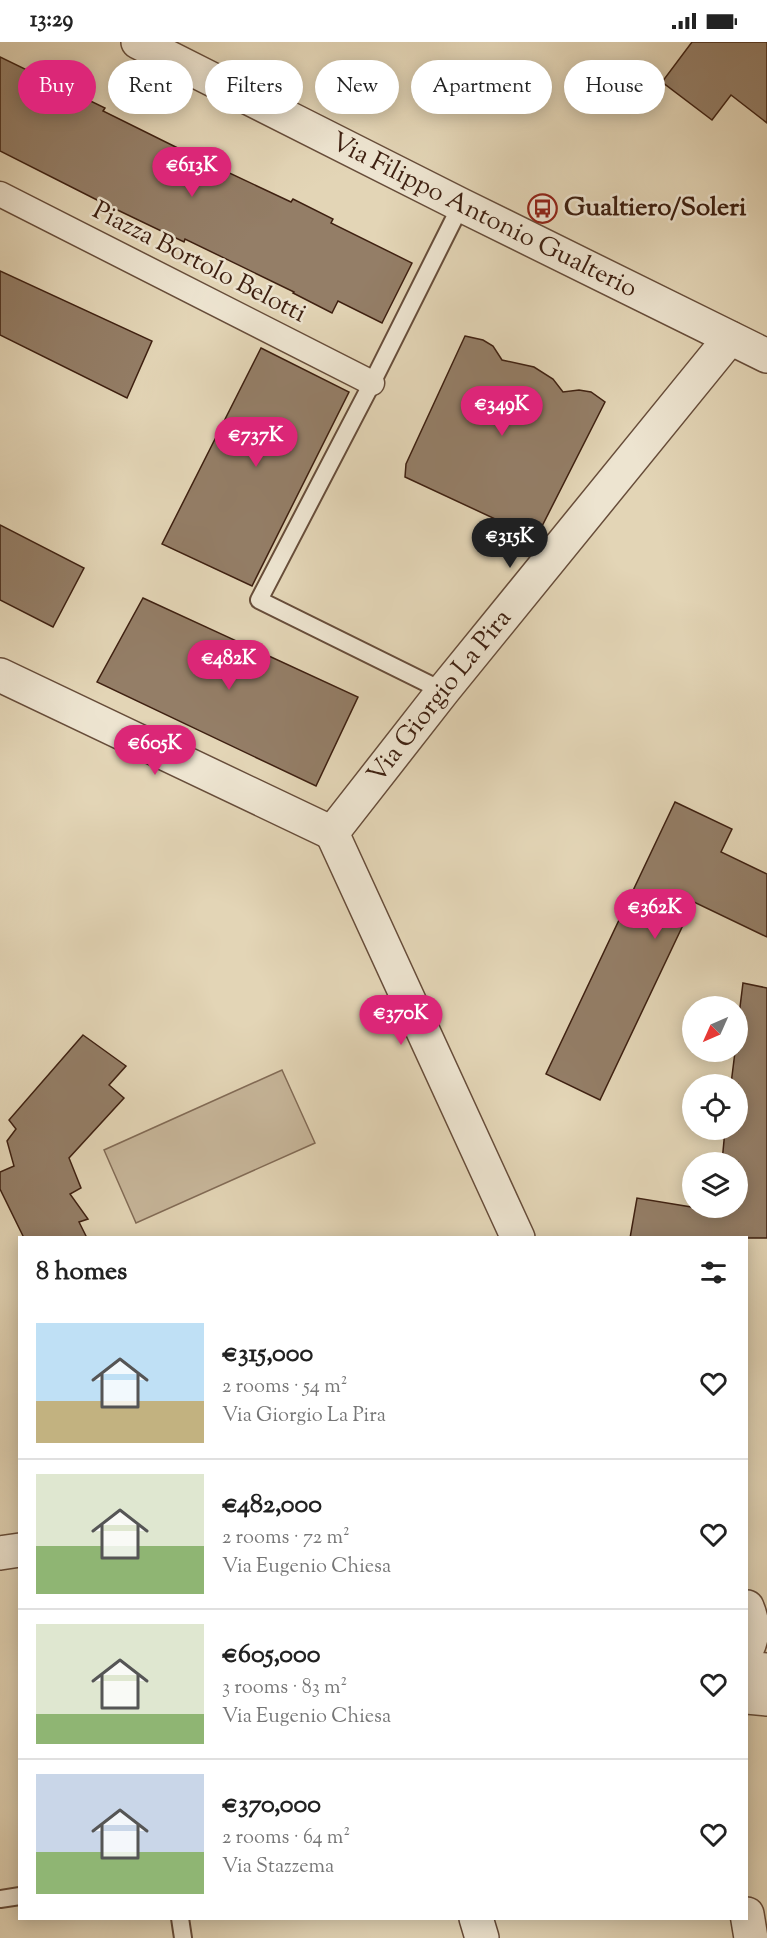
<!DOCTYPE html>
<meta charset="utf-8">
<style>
body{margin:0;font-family:"Sorts Mill Goudy",serif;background:#f2f2f2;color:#222;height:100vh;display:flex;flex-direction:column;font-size:22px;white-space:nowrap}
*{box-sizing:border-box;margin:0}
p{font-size:20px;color:#767676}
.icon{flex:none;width:33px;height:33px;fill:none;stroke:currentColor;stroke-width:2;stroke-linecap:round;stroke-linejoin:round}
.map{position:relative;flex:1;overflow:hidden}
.sheet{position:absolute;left:18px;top:1194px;width:730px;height:684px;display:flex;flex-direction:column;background:#fff;border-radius:0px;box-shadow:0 3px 15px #0003}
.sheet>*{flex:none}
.guide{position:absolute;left:18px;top:18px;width:732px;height:54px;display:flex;gap:12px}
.needle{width:39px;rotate:225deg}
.tools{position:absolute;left:682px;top:954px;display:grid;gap:12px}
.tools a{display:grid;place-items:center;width:66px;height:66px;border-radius:50%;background:#fff;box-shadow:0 3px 15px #0003;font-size:30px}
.price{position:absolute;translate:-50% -51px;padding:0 14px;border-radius:21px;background:#db2777;color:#fff;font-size:20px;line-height:39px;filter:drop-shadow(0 2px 3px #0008)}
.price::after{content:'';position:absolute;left:50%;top:36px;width:18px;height:14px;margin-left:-9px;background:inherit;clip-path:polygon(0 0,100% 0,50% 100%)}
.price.on{background:#222;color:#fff}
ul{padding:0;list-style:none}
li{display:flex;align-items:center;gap:18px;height:150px;padding:0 18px}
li+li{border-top:2px solid #e0e0e0}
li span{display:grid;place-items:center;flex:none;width:168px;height:120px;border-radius:0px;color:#555}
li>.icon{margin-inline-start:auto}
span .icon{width:72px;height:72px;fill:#fffc;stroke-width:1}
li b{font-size:26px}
h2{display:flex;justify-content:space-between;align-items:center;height:72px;padding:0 18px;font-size:26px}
.tag{padding:0 21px;border-radius:27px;background:#fff;box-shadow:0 3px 15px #0003;font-size:21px;line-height:54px}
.tag.on{background:#db2777;color:#fff}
.status{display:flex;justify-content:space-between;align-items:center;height:42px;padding:0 30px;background:#fff;direction:ltr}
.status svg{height:16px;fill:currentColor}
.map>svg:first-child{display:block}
.green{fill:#c7b69a;stroke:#826b56;stroke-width:1.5}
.building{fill:#947e67;stroke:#3e2011;stroke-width:1.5}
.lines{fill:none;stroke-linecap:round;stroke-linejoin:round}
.service-casing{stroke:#674d3a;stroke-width:20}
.pedestrian-casing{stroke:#674d3a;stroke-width:27}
.minor-casing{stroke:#674d3a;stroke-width:36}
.tertiary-casing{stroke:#674d3a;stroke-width:36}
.service{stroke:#ede4d0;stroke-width:16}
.pedestrian{stroke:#ede4d0;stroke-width:24}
.minor{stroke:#ede4d0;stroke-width:33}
.tertiary{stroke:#ede4d0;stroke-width:33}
.labels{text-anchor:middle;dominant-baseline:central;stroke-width:5;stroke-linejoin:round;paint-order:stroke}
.poi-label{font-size:26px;font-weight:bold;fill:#3e2011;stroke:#ede4d0;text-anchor:start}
.street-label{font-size:26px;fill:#3e2011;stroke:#ede4d0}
</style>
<div class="status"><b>13:29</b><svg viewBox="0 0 49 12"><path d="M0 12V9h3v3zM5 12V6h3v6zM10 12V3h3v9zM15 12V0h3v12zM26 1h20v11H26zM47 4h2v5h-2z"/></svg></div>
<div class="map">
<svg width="767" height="1896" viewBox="0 0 767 1896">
<rect width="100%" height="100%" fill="#e3d5b6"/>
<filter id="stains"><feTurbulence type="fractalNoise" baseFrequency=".00333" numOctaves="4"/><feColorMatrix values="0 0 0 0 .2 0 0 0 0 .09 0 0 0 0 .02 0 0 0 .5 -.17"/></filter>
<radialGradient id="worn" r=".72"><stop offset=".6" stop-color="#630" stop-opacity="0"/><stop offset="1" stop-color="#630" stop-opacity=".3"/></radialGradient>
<!-- green -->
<path class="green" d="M282 1028 315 1101 136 1181 104 1108Z"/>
<!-- building -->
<path class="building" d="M692 0H767V81L731 53 712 78 662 40Z
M0 15 105 66 103 69 206 120 291 160 293 157 333 177 331 181 412 221 382 281 338 259 332 271 293 251 294 250 185 197 184 200 105 162 0 109Z
M0 229 152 299 127 356 0 293Z
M465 294 483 298 493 304 502 318 534 325 553 337 563 350 579 348 591 350 605 360 536 496 405 435 406 422Z
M261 306 349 350 252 544 162 502Z
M0 483 84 526 53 585 0 558Z
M143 556 358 655 316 744 97 640Z
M675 760 732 787 721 810 767 832V895L694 860 600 1058 546 1032Z
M743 941 767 946V1196H630L637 1156 716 1169V1166H738V1120H722L725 1088H738V1042H731L735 1010H738V981Z
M83 993 126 1024 109 1043 124 1056 69 1116 81 1146 70 1152 88 1177 79 1180 87 1196H24L0 1147V1130L14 1124 7 1099 16 1087 9 1078Z"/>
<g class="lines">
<defs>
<path id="service" d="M443 649 259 558 372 341 461 163
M0 1857 20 1854
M180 1876 183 1896"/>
<path id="pedestrian" d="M0 152 372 341"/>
<g id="minor">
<path d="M0 633 332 791"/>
<path id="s1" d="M332 791 443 649 730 296"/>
<path d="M332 791 518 1196"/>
<path d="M0 1511 20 1508"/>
<path d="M747 1565C753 1579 754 1593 747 1607"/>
<path d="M747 1626 767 1628"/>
<path d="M747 1655 767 1657"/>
<path d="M747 1872 751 1896"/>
<path d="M476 1876 482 1896"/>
</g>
<g id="tertiary">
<path id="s2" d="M138 0 461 163 767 314"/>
</g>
</defs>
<!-- service casing -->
<use href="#service" class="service-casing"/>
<!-- pedestrian casing -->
<use href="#pedestrian" class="pedestrian-casing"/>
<!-- minor casing -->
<use href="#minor" class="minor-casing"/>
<!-- tertiary casing -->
<use href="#tertiary" class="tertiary-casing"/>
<!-- service -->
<use href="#service" class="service"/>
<!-- pedestrian -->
<use href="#pedestrian" class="pedestrian"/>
<!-- minor -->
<use href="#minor" class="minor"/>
<!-- tertiary -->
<use href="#tertiary" class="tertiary"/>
</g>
<!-- icons -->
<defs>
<symbol id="bus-ring" viewBox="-11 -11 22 22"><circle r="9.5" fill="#ede4d0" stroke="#8f2418" stroke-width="1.5"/><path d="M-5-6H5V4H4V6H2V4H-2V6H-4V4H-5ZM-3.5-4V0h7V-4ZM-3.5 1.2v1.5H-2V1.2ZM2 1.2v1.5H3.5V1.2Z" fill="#8f2418"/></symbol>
</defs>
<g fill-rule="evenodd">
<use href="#bus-ring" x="526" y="150" width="33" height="33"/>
</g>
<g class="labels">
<!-- poi labels -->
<g class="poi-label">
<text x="564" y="166">Gualtiero/Soleri</text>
</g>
<!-- street labels -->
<g class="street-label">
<text stroke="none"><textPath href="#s2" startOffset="387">Via Filippo Antonio Gualterio</textPath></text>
<text transform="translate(199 221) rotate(27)">Piazza Bortolo Belotti</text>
<text stroke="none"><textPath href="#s1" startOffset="174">Via Giorgio La Pira</textPath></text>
</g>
</g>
<rect width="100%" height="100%" filter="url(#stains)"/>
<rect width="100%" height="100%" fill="url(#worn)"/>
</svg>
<div class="tools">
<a><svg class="needle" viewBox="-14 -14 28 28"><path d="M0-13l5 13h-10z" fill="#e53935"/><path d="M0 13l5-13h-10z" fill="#767676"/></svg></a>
<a><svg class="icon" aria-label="locate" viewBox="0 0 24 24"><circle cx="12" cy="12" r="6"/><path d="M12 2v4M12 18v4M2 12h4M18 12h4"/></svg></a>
<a><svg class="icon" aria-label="layers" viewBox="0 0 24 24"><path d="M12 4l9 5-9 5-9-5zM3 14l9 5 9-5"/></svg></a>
</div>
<b class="price" style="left:192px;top:156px">€613K</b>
<b class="price" style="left:502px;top:395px">€349K</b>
<b class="price" style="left:256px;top:426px">€737K</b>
<b class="price on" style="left:510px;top:527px">€315K</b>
<b class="price" style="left:229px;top:649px">€482K</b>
<b class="price" style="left:155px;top:734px">€605K</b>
<b class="price" style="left:655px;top:898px">€362K</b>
<b class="price" style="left:401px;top:1004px">€370K</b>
<div class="guide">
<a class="tag on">Buy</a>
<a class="tag">Rent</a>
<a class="tag">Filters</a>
<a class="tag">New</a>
<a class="tag">Apartment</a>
<a class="tag">House</a>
</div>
<section class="sheet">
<h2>8 homes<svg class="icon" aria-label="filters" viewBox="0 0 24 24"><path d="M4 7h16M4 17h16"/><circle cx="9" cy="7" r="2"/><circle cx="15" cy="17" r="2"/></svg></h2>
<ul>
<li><span style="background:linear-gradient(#bfe0f5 65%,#c2b280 0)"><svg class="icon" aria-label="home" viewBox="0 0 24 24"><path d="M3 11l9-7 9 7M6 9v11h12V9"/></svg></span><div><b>€315,000</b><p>2 rooms · 54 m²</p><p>Via Giorgio La Pira</p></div><svg class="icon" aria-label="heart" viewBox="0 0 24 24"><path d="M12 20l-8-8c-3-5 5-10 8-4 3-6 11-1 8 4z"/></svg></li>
<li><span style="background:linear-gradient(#dfe7d0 60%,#8fb573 0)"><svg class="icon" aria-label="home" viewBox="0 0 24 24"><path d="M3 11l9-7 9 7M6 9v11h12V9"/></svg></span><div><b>€482,000</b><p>2 rooms · 72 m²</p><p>Via Eugenio Chiesa</p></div><svg class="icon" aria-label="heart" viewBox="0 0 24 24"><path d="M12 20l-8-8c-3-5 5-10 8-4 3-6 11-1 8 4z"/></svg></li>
<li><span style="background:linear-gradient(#dfe7d0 75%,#8fb573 0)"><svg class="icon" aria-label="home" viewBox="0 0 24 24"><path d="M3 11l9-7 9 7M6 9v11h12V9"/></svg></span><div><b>€605,000</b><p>3 rooms · 83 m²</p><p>Via Eugenio Chiesa</p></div><svg class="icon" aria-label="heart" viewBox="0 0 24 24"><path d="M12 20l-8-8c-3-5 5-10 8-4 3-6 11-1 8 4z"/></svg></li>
<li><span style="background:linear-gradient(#c9d6e8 65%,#8fb573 0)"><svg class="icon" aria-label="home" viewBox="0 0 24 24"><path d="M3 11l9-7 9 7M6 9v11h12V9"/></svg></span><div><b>€370,000</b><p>2 rooms · 64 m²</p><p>Via Stazzema</p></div><svg class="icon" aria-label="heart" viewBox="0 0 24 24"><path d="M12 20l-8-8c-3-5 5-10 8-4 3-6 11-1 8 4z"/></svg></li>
</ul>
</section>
</div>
